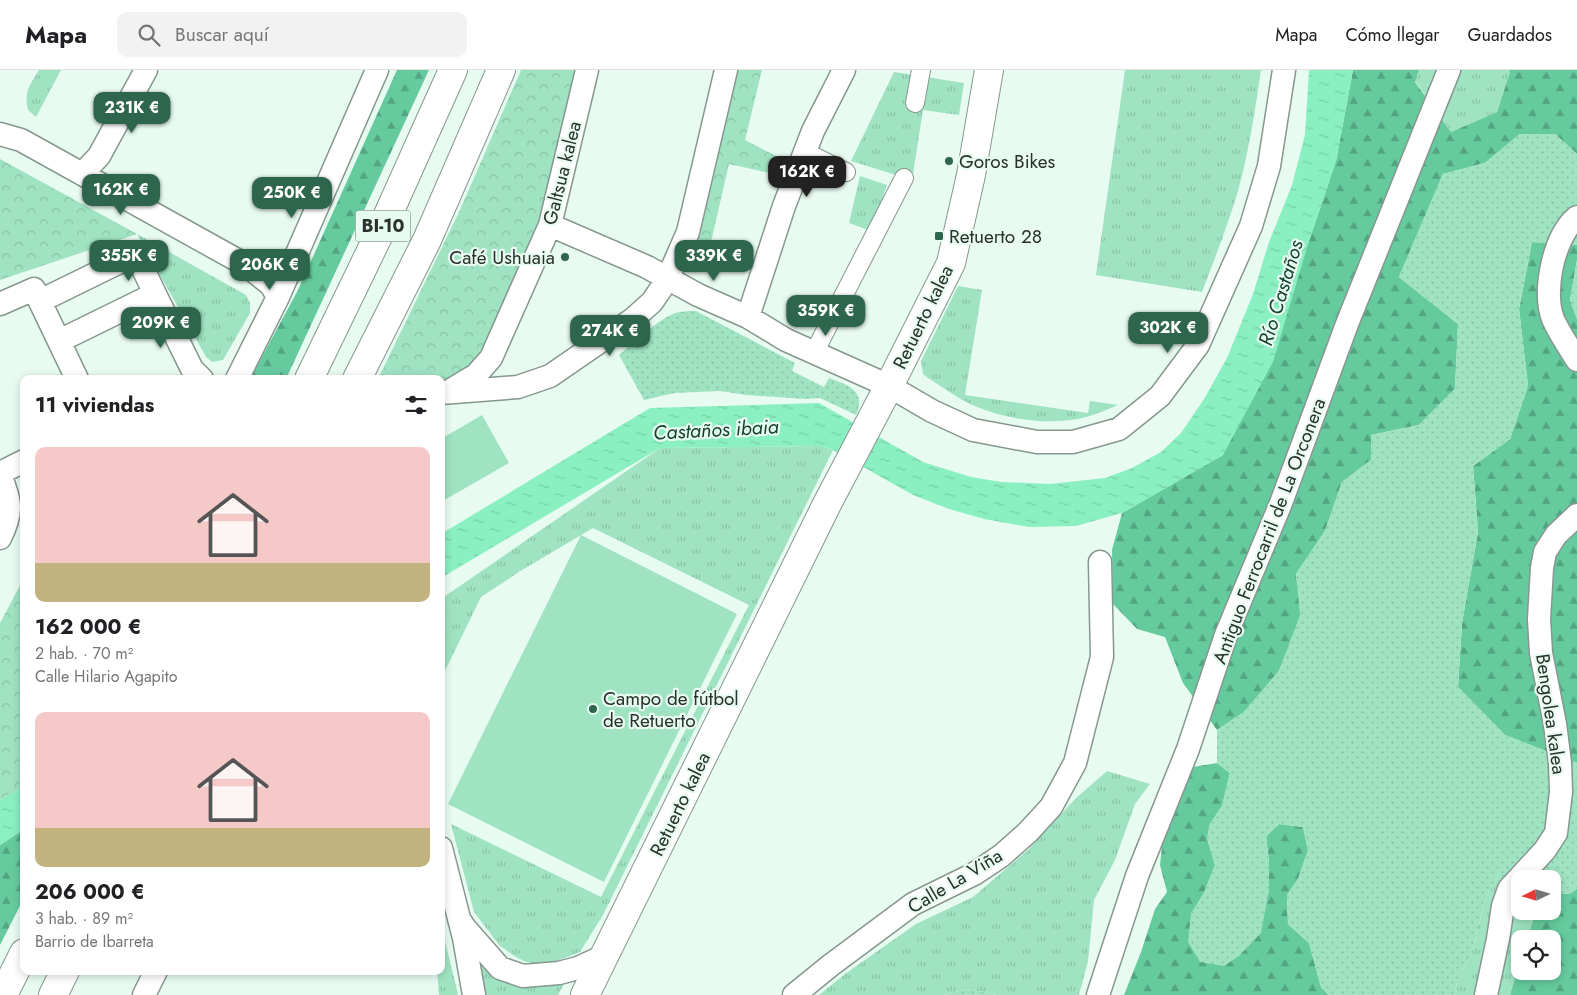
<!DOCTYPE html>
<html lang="es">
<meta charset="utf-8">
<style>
body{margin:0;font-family:Jost,sans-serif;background:#f2f2f2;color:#202124;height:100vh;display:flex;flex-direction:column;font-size:19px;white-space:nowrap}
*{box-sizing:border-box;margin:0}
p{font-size:16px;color:#757577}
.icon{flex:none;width:28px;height:28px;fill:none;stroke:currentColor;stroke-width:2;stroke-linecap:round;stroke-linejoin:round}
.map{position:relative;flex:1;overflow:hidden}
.panel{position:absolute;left:20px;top:305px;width:425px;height:600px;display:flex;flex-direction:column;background:#fff;border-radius:10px;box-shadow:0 2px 8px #0003}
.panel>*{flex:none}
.needle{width:32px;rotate:265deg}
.buttons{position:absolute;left:1511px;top:800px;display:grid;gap:10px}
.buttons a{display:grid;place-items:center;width:50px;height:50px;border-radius:10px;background:#fff;box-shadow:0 2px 8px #0003;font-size:25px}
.price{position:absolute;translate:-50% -42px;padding:0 11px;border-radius:10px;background:#2d654d;color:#fff;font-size:16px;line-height:32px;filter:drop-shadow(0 1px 2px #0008)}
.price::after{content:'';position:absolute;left:50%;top:30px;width:15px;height:11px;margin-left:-8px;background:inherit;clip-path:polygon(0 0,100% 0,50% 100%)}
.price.selected{background:#222;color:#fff}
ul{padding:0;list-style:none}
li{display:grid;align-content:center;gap:10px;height:265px;padding:0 15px}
li span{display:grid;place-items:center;height:155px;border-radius:10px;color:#555}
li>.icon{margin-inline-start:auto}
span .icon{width:90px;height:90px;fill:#fffc;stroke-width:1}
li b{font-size:21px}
h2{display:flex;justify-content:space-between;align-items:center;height:60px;padding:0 15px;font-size:21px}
header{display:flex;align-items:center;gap:30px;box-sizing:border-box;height:70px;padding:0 25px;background:#fff;border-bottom:1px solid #e0e0e0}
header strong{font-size:24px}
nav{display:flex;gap:28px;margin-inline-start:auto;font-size:18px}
.search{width:350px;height:45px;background:#f2f2f2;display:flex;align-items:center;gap:12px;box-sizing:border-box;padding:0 18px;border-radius:10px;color:#757577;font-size:19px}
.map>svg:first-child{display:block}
.grass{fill:url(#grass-tufts)}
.forest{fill:url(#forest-firs)}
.park{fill:url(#park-crowns)}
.garden{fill:url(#garden-dots)}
.pitch{fill:#9fe3c2}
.water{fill:url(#water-ripples)}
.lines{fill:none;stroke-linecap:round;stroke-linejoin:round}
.pedestrian-casing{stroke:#86978e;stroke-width:20}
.minor-casing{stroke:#86978e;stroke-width:25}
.primary-casing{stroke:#86978e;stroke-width:30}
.motorway-casing{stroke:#86978e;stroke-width:30}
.pedestrian{stroke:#fff;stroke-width:18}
.minor{stroke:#fff;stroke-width:22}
.primary{stroke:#fff;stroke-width:28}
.motorway{stroke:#fff;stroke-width:28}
.poi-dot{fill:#2d654d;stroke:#e8fbf1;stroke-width:2}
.labels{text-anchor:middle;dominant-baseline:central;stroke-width:4.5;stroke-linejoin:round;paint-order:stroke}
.shield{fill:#e8fbf1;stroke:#626d68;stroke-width:1}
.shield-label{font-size:18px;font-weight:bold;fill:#29302d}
.poi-label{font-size:19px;fill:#29302d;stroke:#e8fbf1;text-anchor:start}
.street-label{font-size:19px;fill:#29302d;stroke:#e8fbf1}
.water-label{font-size:20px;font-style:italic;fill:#164230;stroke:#e8fbf1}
</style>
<header>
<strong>Mapa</strong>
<div class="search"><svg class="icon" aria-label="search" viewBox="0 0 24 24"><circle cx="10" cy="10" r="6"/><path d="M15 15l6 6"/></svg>Buscar aquí</div>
<nav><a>Mapa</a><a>Cómo llegar</a><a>Guardados</a></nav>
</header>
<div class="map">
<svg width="1577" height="925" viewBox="0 0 1577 925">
<defs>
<pattern id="grass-tufts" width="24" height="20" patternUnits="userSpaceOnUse" patternTransform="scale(1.25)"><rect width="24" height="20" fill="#9fe3c2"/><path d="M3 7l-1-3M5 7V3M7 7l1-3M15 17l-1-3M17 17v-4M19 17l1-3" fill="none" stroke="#89c3a7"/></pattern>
<pattern id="forest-firs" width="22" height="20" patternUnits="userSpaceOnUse" patternTransform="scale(1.25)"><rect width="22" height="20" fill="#65cb9e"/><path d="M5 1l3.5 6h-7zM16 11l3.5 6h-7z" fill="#53a581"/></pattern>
<pattern id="park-crowns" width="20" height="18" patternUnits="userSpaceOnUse" patternTransform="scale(1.25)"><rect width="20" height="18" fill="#9fe3c2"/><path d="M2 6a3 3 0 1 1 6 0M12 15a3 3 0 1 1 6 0" fill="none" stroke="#89c3a7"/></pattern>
<pattern id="garden-dots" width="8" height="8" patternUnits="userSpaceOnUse" patternTransform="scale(1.25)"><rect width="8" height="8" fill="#9fe3c2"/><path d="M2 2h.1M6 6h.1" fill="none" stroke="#89c3a7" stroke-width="1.8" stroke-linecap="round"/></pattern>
<pattern id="water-ripples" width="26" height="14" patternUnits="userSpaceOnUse" patternTransform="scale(1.25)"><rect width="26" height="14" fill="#8af0c2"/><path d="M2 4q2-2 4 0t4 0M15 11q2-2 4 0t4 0" fill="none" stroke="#77cea7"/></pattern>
</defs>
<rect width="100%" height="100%" fill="#e8fbf1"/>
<!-- grass -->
<path class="grass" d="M39 0H61L36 47 28 40C24 21 29 16 39 0Z
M1125 0H1261C1255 41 1249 81 1238 121 1228 155 1215 188 1202 222L1096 205Z
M1419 0H1509L1510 2 1497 42 1451 62 1415 11Z
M894 2 964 13 959 45 923 40 912 110 851 91Z
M860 106 887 115 871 161 849 153Z
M137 164 246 225 250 233V243L223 290 212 292 206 287Z
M958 216 982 220 965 325 1088 343 1090 331 1118 335C1108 339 1097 344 1086 347 1054 356 1008 350 977 337 960 330 944 318 928 308L923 304 921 291Z
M821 376 833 380 603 845 580 882 551 893 540 894 526 892 514 886 499 875 474 842 451 754 601 827 749 535 593 458 522 500 481 527 441 609V529L660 378Z
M1107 701 1150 714 1135 734 1115 790 1094 830 1088 891 1079 925H998L967 919 944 925H819L845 904 916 854 973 827 1028 780 1075 729Z
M1499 803H1542V809H1520V841H1536L1527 869H1520V891L1510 925H1454L1457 912 1472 882 1485 830Z
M441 855 458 924 457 925H439L437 901H441Z
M471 874 519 913 533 917 566 910 558 925H481Z"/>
<!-- forest -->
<path class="forest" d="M397 0H429L286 309H250L298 220Z
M1353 0H1419L1415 12 1451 62 1497 42 1510 2 1509 0H1577V84L1555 64H1520L1485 93 1443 104 1399 207 1458 254 1455 319 1419 355 1371 365V390L1342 412 1325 461 1296 504 1301 545 1279 601 1244 642 1217 660 1183 613 1165 567 1137 559 1113 534 1112 480 1122 443 1223 385 1309 171 1336 91Z
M1532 172 1577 175V190L1570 230 1577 249V693L1505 665 1458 617 1462 553 1478 462 1473 396 1510 369 1528 316 1519 239Z
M1217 693 1230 703 1222 736 1210 754 1207 768 1215 795 1204 823 1191 844 1269 791 1266 766 1279 754 1303 757 1308 780 1298 809 1287 825 1288 854 1309 873 1321 917 1329 925H1124L1141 882 1155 839 1167 822 1160 795 1163 766 1193 697Z
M24 759V828L0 875V775Z
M1577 818V925H1510L1520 891V901H1552V869H1527L1536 841H1552L1553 825 1572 823Z"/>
<!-- park -->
<path class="park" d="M521 0H583L546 153 486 285 441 316V309H378L460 140Z
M737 0H762L745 70 780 88 774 104 729 94 708 185 703 184 702 174 698 169Z
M0 89 137 164 0 210Z
M24 508V716L0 730V553Z"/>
<!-- garden -->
<path class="garden" d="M1520 64H1555L1577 84V175L1532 172 1519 239 1528 316 1510 369 1473 396 1478 462 1462 553 1458 617 1505 665 1577 693V818L1572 823 1553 825 1552 809H1542L1541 803H1499L1485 830 1472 882 1457 912 1454 925H1329L1321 917 1309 873 1288 854 1287 825 1298 809 1308 780 1303 757 1279 754 1266 767 1269 791V820L1261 863 1239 886 1224 896 1200 892 1188 872 1191 844 1204 823 1215 795 1207 768 1210 754 1222 736 1230 703 1217 693V660L1244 642 1279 601 1300 545 1296 504 1325 461 1342 412 1371 390V365L1419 355 1455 319 1458 254 1399 207 1443 104 1485 93Z
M1577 190V249L1570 230Z
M696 241 795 293 792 301 824 317 829 308C848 315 867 321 856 345L820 328 806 329 747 325 720 321 674 323 644 330 619 285C636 271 653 253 673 244 680 241 689 241 696 241Z
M967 919 998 925H944Z"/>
<!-- pitch -->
<path class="pitch" d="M482 345 509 393 441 432V369Z
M581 465 737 544 604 812 448 734Z"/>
<!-- water -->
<path class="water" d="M1309 0H1353L1336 91 1309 171 1273 292 1223 385 1122 443 1076 456 1029 457 984 449 949 439 913 425 833 380 821 376 660 378 441 508V464L650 338 819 333 923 392 971 407 1001 412 1050 414 1105 408 1132 398 1161 382 1181 363 1204 329 1227 288 1253 224 1269 172 1292 115 1305 65Z
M24 716V759L0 775V730Z"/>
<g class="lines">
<defs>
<path id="pedestrian" d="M915 33 921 0
M805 82 846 102
M814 283 904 108"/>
<path id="minor" d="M0 64 21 70 246 195 271 215 278 227
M83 103 99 86 146 0
M1577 147C1554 166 1542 221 1553 249 1559 263 1569 277 1577 290
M550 155 647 197 698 225 748 247 786 270 889 316 932 341 973 360 1037 372H1073L1119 359 1160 326 1198 275 1251 156 1269 96 1284 0
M155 224 192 299 202 309
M40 231 136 184 155 224 59 271
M0 234 34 219 77 309
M748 247 784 136 813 61 844 0
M237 309 278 227 377 0
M451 320 476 305 491 288 550 155 587 0
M441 323 518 317 550 306 633 249 652 232 667 210 688 162 726 0
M0 403 24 391
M0 405C11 431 13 442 0 468
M441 778 464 868 474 925
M459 849 465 858 500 898 523 906 559 903 578 898 606 885
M144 925 156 901
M794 925 831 895 913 834 974 804 1001 786 1028 762 1051 737 1075 693 1102 587 1100 492
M1098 925 1137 806 1188 679 1226 565 1281 433 1347 254 1449 0
M1486 925 1498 869 1503 836 1509 819 1545 780 1556 763 1561 722 1560 693 1555 654 1541 583 1539 549 1542 498 1545 482 1556 465 1577 445"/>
<path id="primary" d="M585 925 827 434 889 316 951 193 971 105 989 0"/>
<path id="motorway" d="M309 309 383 156 453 0
M357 309 427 170 501 0
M3 925 24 883
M53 925 65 901"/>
</defs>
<!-- pedestrian casing -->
<use href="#pedestrian" class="pedestrian-casing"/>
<!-- minor casing -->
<use href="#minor" class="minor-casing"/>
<!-- primary casing -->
<use href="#primary" class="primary-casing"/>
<!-- motorway casing -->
<use href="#motorway" class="motorway-casing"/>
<!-- pedestrian -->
<use href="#pedestrian" class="pedestrian"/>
<!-- minor -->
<use href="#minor" class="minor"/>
<!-- primary -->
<use href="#primary" class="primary"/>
<!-- motorway -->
<use href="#motorway" class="motorway"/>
</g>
<!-- markers -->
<g class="poi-dot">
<circle cx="949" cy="91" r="5"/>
<rect x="934" y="161" width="10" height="10" rx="2.5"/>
<circle cx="565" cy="187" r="5"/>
<circle cx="593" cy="639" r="5"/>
</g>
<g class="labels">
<!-- shield labels -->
<rect class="shield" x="355.5" y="140.5" width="55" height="31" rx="4"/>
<g class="shield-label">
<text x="383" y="156">BI-10</text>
</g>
<!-- poi labels -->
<g class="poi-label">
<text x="959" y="91">Goros Bikes</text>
<text x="949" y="166">Retuerto 28</text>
<text x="555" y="187" text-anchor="end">Café Ushuaia</text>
<text x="603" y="628">Campo de fútbol<tspan x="603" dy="22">de Retuerto</tspan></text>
</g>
<!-- street labels -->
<g class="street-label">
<text transform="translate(562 103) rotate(-76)">Galtsua kalea</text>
<text transform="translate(923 247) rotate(-64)">Retuerto kalea</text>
<text transform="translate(1269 461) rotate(-69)">Antiguo Ferrocarril de La Orconera</text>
<text transform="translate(1551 644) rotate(82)">Bengolea kalea</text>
<text transform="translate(680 734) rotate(-64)">Retuerto kalea</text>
<text transform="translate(955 811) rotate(-31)">Calle La Viña</text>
</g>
<!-- water labels -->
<g class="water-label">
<text transform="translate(1281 223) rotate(-73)">Río Castaños</text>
<text transform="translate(716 360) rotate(-3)">Castaños ibaia</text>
</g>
</g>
</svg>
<div class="buttons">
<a><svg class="needle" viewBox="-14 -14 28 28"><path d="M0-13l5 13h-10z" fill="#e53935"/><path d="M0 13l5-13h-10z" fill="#757577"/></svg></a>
<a><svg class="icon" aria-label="locate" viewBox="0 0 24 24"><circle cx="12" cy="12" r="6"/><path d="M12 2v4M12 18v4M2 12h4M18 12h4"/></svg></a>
</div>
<b class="price" style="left:132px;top:64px">231K €</b>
<b class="price selected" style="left:807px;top:128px">162K €</b>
<b class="price" style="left:121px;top:146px">162K €</b>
<b class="price" style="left:292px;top:149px">250K €</b>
<b class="price" style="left:129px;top:212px">355K €</b>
<b class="price" style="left:714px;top:212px">339K €</b>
<b class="price" style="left:270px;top:221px">206K €</b>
<b class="price" style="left:826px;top:267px">359K €</b>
<b class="price" style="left:161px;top:279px">209K €</b>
<b class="price" style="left:1168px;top:284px">302K €</b>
<b class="price" style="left:610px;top:287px">274K €</b>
<section class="panel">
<h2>11 viviendas<svg class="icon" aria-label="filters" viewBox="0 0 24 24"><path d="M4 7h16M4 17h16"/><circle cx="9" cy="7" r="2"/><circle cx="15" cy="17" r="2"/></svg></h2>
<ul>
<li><span style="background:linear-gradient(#f6c9c9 75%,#c2b280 0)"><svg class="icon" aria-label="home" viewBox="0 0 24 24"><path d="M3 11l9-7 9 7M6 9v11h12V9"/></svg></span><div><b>162 000 €</b><p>2 hab. · 70 m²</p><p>Calle Hilario Agapito</p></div></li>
<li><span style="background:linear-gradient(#f6c9c9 75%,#c2b280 0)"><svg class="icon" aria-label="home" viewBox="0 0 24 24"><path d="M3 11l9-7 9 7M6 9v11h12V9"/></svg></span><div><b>206 000 €</b><p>3 hab. · 89 m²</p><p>Barrio de Ibarreta</p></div></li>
</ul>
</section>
</div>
